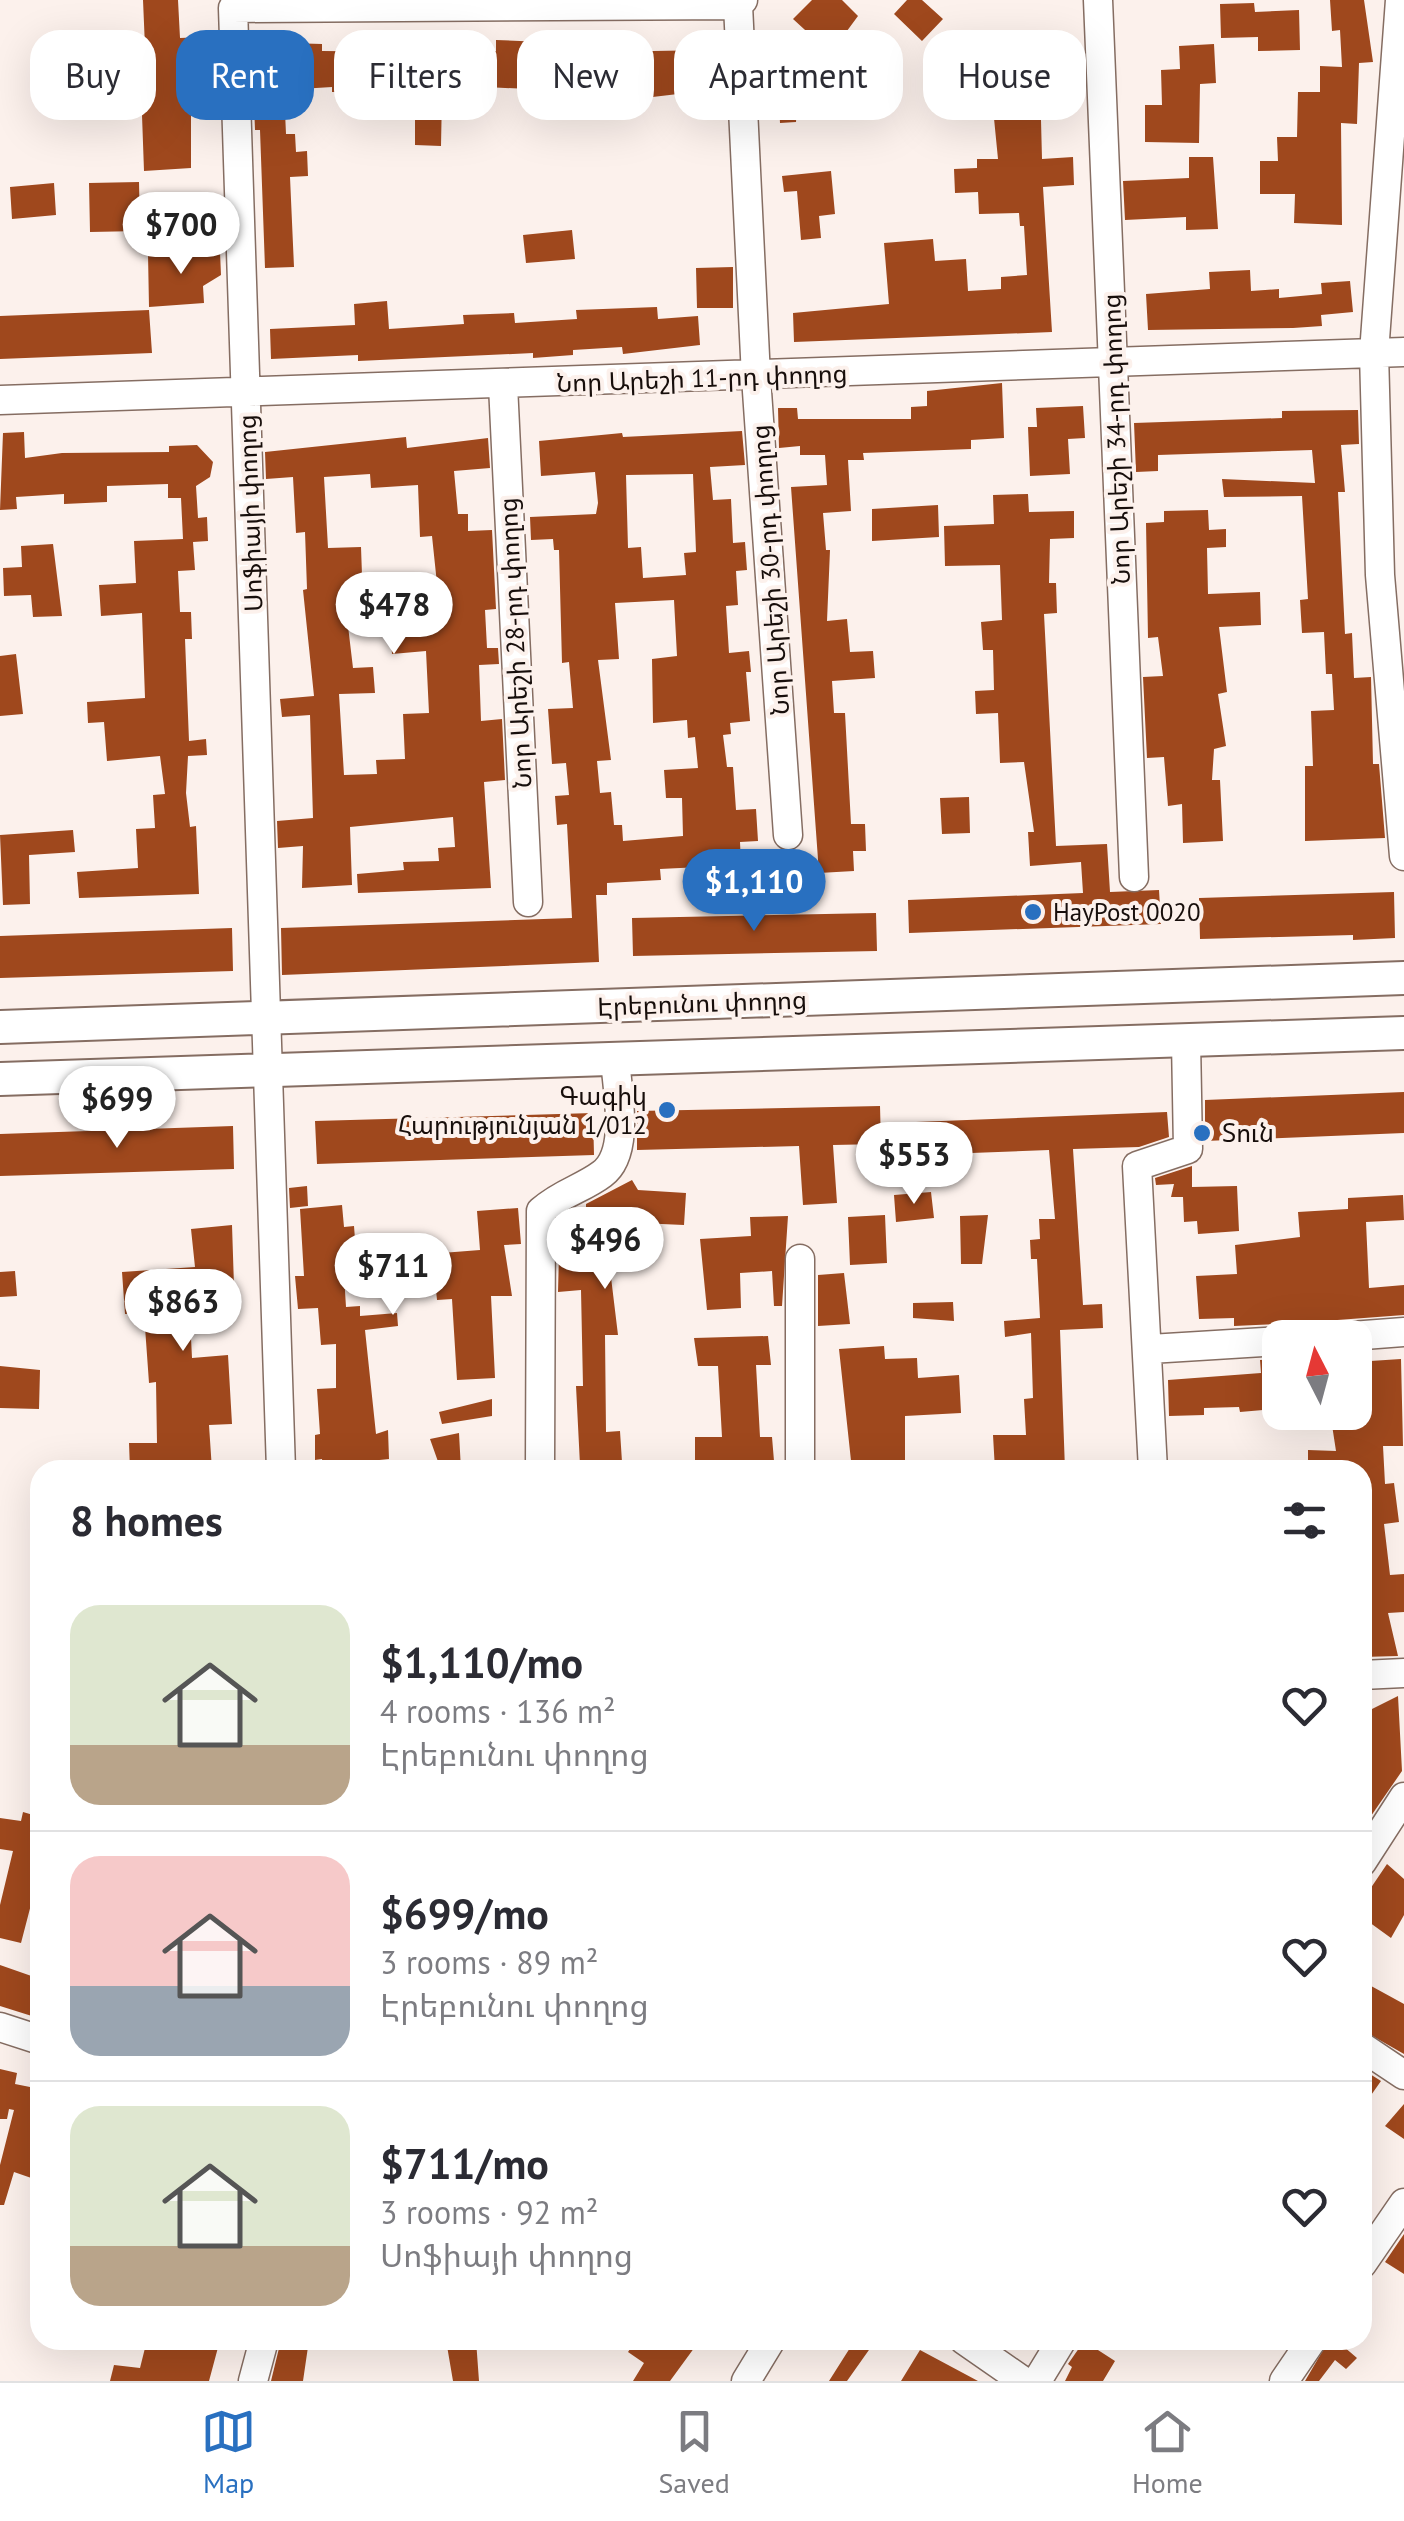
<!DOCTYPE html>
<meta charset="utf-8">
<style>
body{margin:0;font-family:"PT Sans","Noto Sans Armenian",sans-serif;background:#f7f7f7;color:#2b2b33;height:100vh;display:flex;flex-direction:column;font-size:38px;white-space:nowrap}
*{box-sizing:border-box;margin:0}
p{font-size:32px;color:#7c7c81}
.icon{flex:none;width:55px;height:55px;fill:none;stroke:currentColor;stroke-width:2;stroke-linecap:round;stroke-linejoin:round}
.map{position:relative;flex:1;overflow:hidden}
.sheet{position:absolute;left:30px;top:1460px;width:1342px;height:890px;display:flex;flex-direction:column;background:#fff;border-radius:30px;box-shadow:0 10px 40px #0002}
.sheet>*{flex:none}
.hud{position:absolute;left:30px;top:30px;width:1345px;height:90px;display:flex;gap:20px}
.needle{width:65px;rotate:354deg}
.buttons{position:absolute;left:1262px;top:1320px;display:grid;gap:20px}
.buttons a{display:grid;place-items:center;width:110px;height:110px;border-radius:20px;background:#fff;box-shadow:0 10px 40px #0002;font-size:50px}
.price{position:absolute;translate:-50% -85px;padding:0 22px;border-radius:35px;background:#fff;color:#222;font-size:32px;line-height:65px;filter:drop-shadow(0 2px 5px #0008)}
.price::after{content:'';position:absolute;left:50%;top:60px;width:30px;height:22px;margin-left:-15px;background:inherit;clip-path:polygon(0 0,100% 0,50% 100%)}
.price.current{background:#2970c0;color:#fff}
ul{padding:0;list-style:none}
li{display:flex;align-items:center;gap:30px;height:250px;padding:0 40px}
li+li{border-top:2px solid #e1e1e2}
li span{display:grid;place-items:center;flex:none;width:280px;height:200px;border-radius:30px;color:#555}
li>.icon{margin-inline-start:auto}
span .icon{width:120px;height:120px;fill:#fffc;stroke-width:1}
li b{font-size:42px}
h2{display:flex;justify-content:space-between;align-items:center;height:120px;padding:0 40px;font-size:42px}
.pill{padding:0 35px;border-radius:30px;background:#fff;box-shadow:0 10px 40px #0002;font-size:35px;line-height:90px}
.pill.current{background:#2970c0;color:#fff}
.dock{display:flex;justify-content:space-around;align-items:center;height:140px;border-top:2px solid #e1e1e2;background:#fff;font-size:28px;color:#7c7c81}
.dock a{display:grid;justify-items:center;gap:5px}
.dock .current{color:#2970c0}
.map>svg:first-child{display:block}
.building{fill:#9f481d;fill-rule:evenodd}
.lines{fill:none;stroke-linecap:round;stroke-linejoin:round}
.minor-casing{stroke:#856d62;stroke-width:31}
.major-casing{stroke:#856d62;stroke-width:36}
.minor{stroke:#fff;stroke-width:28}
.major{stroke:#fff;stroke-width:32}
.poi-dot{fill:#2970c0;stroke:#fcf1ec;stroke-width:4}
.labels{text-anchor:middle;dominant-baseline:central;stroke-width:8;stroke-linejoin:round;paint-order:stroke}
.street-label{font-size:25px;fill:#170e0b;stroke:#fcf1ec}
.poi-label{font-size:25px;fill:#170e0b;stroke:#fcf1ec;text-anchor:start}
</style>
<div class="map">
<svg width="1404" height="2381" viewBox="0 0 1404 2381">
<rect width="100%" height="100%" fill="#fcf1ec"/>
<!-- building -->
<path class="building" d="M143 0H178L180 38 203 37 204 59H196L199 112H191V168L144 171 142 115 110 116 109 95 147 94Z
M812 0H842L858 16 844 35 876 65 861 81 793 19Z
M907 0H922L943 19 922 41 894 14Z
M1330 0H1364L1373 62 1359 63 1357 124 1341 123 1342 225 1294 223 1295 194H1260V161H1278L1277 137H1297L1298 92H1320V66L1342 67 1340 30 1332 31Z
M1254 3 1255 12 1299 10 1300 50 1258 51V37L1221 38 1220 4Z
M981 37 1009 61 987 86 1040 81 1042 159 1073 157 1074 185 1043 187 1052 332 794 342 793 313 889 304 884 243 933 239 935 261 966 259 968 291 1001 289V277L1027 275 1024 226H1020L1019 213 979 214 978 192 955 193 954 169 977 168V159H998L992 98 956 66Z
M496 40 543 42V53L709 50 712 90 610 102V93L550 94V90L486 87V94L442 95 441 146 415 145V93L332 92V87L284 90 286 134H295L296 152 307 151 308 176 290 177 294 267 265 268 260 130H255L254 104 255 42 322 44V51L433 52 496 51Z
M1214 44 1216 83 1200 84 1199 143 1145 142V105H1162L1161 70 1180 69 1179 46Z
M824 51 826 80 795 82 793 54Z
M779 103 797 104 796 122 780 123Z
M1189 157H1213L1218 229 1186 230V217L1125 220 1123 181 1189 178Z
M831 171 835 214 819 216 821 238 801 240 797 191 784 192 782 176Z
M139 182 140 231 90 232 89 183Z
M54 183 56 215 12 219 10 187Z
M572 230 575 259 526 263 523 235Z
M220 252 221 275 203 286 204 303 149 307 148 254Z
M733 267V308H697L696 268Z
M1250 270 1251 291 1279 289V298L1322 294 1321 283 1350 281 1353 312 1321 315 1322 326 1293 328 1148 330 1146 294 1210 289 1209 272Z
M387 301 389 329 464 324 463 315 514 313 515 323 577 319 576 310 657 307 658 319 698 316 700 345 623 354 622 347 573 350V355L533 358V353L358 361V355L271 359 270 329 355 325 354 304Z
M149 310 152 353 0 359V316Z
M1002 383 1004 438 971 440V449L863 453 864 460H848L851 511 823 513 826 550H830L827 621 847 619 850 652 873 651 875 678 832 681 834 713H845L851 824H865L866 851H853L854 871 819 873 791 487 827 485 825 455H800V446L779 448 778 408H797L798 419H911V407L927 406V391Z
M1083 406 1085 438 1068 439 1070 474 1030 476 1028 427H1037L1036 408Z
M1358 410 1359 444 1341 445 1345 492H1338L1345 634 1352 633 1354 678 1371 677 1373 764H1379L1385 838 1305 841V766H1313L1311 711 1334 710 1332 674H1326L1324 632 1302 633 1300 600 1308 599 1302 496 1224 497 1222 479 1315 483 1312 450 1158 455V471L1136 472 1134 423 1282 418V411Z
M742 431 745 465 710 467 713 500 731 499 733 543 745 542 747 570 736 571 738 605 726 606 729 653 749 651 751 672H746L750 721 730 723 731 734 723 735 727 767H733L736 810 756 809 758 841 740 842 741 865 660 869 661 880 607 883V895H596L599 962 282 975 281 928 572 918 567 824 557 825 555 796 569 795 566 763 552 764 548 709 573 708 569 662 562 663 559 550H554L553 539 531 540 530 517 596 514 598 503 595 472 541 476 539 441 622 433 623 437ZM693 474 696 552 684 553 686 575 643 578 641 547 628 548 626 475ZM674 600 677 656 652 659 653 723 687 720 688 738 695 737 698 768 664 770 666 798H682L683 836 623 841 622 825H614L611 792 600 793 597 761 611 760 598 660 619 659 615 603Z
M24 432 25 458 62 453 169 452V446L197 445 213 462 210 477 196 486 198 518 207 517 208 541 193 542 195 570 178 571 180 612H191L192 639H185L189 741 206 739 207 755 188 756 186 793 190 827 196 826 199 894 79 898 77 872 138 868 136 829 155 828 153 795 165 794 160 756 107 761 104 722 88 723 87 702 145 698 142 613 101 616 99 585 136 583 134 541 183 539 181 498H168V484L107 486V502L64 504V494L16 497 17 509 0 510 3 433Z
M406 437 407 448 488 438 490 468 454 471 458 514H468V531L492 530 496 609 485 610 487 648H498L499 664 479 665 481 721 502 719 505 780 484 782 491 888 358 893 357 874 404 870 403 862 439 861 438 848 455 847 453 817 350 827 352 885 302 888 303 846 278 848 277 821 313 818 310 715 282 717 280 699 314 696 303 590 307 589 305 532 296 533 293 477 266 479 265 452ZM370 474 371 488 418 485 420 537 432 536 441 622 390 628 392 654 426 651 429 713 403 714 405 759 376 760 377 774 344 775 339 694 375 693 373 667 353 668 348 626 399 622 397 600 363 603 361 547 328 548 324 477Z
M1028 494 1029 512 1074 511V538L1050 539 1049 583H1056L1057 613 1044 614 1056 846 1107 844 1110 892 1159 890 1161 924 909 933 908 900 1083 893 1081 862 1030 866 1028 832H1034L1024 762 1000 763 998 713 976 714 975 691 994 690 993 650H983L981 622 1002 620 1000 565 945 566 944 526 994 524 993 495Z
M938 505 939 537 872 541V509Z
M1208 510 1209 530 1226 529V547L1207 548 1208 594 1260 592 1261 625 1219 627 1227 692 1218 694 1226 746 1214 749 1212 780H1220L1223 841 1183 843 1182 804 1168 806 1164 757 1147 758 1143 677 1163 676 1158 637 1148 638 1146 523 1164 522V511Z
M53 544 62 616 33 617 31 595 4 596 3 568 22 567 21 546Z
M16 654 23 714 0 716V656Z
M969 797 970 833 942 834 940 798Z
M73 830 75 852 29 855 30 904 3 905 0 835Z
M1394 892 1395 938 1353 940V935L1200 939 1199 898Z
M876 913 877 951 633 956 632 918Z
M232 928 233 971 0 978V936Z
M1404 1092V1133L1205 1141V1100Z
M880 1106 881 1144 833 1145 837 1203 803 1205 799 1146 637 1150V1111Z
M1167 1112 1169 1137 1139 1147 1073 1149 1083 1305 1102 1304 1103 1328 1060 1330 1065 1470H995L993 1435H1026L1024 1399 1033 1398 1031 1333 1005 1337 1004 1321 1040 1318 1037 1259H1031L1030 1240 1040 1239 1039 1219H1055L1049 1150 918 1155 916 1122Z
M593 1113 594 1155 317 1164 315 1121Z
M233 1126 234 1169 0 1176V1134Z
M1192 1166V1187L1237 1186 1239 1231 1198 1234 1197 1221 1184 1222 1183 1197H1171L1174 1184 1156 1185 1155 1178Z
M632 1180 638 1190 686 1193 684 1225 639 1223 640 1243 633 1269H610L618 1335H605L606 1432 620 1431 622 1462 580 1465 576 1386H583L581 1290 558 1292 560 1218 586 1210V1204Z
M307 1186 308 1206 290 1208 289 1188Z
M931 1192 934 1218 896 1222 894 1195Z
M1403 1195 1404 1220 1366 1222 1369 1288 1404 1285V1315L1324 1321 1311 1328 1293 1330 1279 1324 1234 1326V1318L1199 1319 1196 1276 1237 1274 1235 1245 1300 1237 1298 1212 1348 1209V1198Z
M342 1205 344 1227 354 1226 356 1252 429 1254 480 1250 477 1211 518 1208 521 1244 504 1245 512 1296H491L495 1378 457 1380 452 1299 437 1300 434 1271 344 1275 346 1307 360 1306V1316L397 1313 398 1326 365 1330 376 1434 388 1430 389 1459 351 1463 352 1470H323L322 1459 315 1460V1435L320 1434 317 1389 336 1388V1344L321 1345 318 1308 298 1309 295 1276H304L300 1209Z
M885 1215 887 1263 850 1265 848 1217Z
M988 1215 982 1264H961L960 1216Z
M788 1216 782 1306H774L772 1271 740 1273 741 1308 707 1310 700 1239 751 1236 750 1217Z
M232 1225 234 1286H211L213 1315 190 1318 192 1358 228 1355 232 1424 209 1425 212 1470H130L129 1443H157L156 1382 149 1383 144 1313 125 1314 122 1272 195 1267 191 1229Z
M15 1271 17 1296 0 1297V1272Z
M844 1273 850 1324 818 1326V1275Z
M953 1302 954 1321 913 1318V1303Z
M768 1336 771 1365H756L760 1437H772L774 1461 695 1466V1437H722L718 1366H698L694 1338Z
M884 1346 885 1359 917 1358 918 1378 959 1375 961 1413 905 1416V1470H852L839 1349Z
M1280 1359 1278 1415 1263 1416V1410L1240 1412 1239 1407 1204 1408V1415L1169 1416 1168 1380 1261 1373 1260 1360Z
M1401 1359 1403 1446H1383L1385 1484 1394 1483 1399 1522 1384 1524 1390 1575 1404 1574V1612L1388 1613 1398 1656 1362 1657V1470H1308V1450L1336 1451 1330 1412H1355V1362Z
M0 1366 40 1370 39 1409 0 1408Z
M492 1399V1416L442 1424 439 1412Z
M459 1433 461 1470H441L430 1439Z
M1398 1696 1402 1771 1362 1829V1714Z
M23 1812 40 1817V1870L21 1943 0 1938V1905L13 1851 0 1849V1818L21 1821Z
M1387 1864 1404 1879V1915L1391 1938 1362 1917V1901Z
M0 1965 40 1979 35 2017 0 2006Z
M1362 1981 1404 2004V2054L1362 2030Z
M0 2069 17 2073 15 2084 40 2089V2181L14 2172 4 2205H0V2165L14 2110 9 2109 7 2119H0Z
M1362 2069 1381 2081 1362 2108Z
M1404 2104V2139L1385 2126Z
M1404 2234V2274L1385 2262Z
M156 2340H220L209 2381H110L114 2365 140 2368 145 2348H153Z
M281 2340H309L303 2381H271Z
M446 2340H476L479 2381H453Z
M636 2340H700L670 2381H633L644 2363 628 2352Z
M855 2340H876L847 2381H829Z
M1329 2340H1336L1357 2358 1346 2369 1335 2360 1319 2381H1305Z
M1084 2341 1115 2361 1103 2381H1065L1072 2367 1068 2364Z
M920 2350 978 2381H901Z"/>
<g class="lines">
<defs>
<path id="minor" d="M1098 0 1134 877
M1400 0 1374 353 1380 575 1404 856
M738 5 756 377 788 835
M233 8 281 1470
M233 8 738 5 743 0
M503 385 528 902
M0 400 1404 352
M800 1259V1470
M1325 1338 1404 1332
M1150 1349 1280 1341
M540 1470 541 1211C563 1192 582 1189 602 1174 631 1153 617 1090 615 1059
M1153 1470 1137 1166 1188 1149 1186 1041
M1362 1675 1404 1673
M1362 1862 1404 1797
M0 2027 40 2040
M1362 2047 1404 2075
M1362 2264 1404 2203
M964 2340 1023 2381
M253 2381 264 2340
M746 2381 771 2340
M1037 2381 1062 2340
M1284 2381 1312 2340"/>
<path id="major" d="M0 1027 1404 978
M0 1079 1404 1033"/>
</defs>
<!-- minor casing -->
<use href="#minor" class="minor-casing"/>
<!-- major casing -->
<use href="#major" class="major-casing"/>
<!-- minor -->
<use href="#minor" class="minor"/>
<!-- major -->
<use href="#major" class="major"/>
</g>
<!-- markers -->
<g class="poi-dot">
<circle cx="1033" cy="912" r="10"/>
<circle cx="667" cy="1110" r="10"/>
<circle cx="1202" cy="1133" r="10"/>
</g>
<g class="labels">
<!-- street labels -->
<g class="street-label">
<text transform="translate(702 378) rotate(-2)">Նոր Արեշի 11-րդ փողոց</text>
<text transform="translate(1116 439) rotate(-92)">Նոր Արեշի 34-րդ փողոց</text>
<text transform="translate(250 513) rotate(-92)">Սոֆիայի փողոց</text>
<text transform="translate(770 570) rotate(-94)">Նոր Արեշի 30-րդ փողոց</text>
<text transform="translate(515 643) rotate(-93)">Նոր Արեշի 28-րդ փողոց</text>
<text transform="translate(702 1003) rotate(-2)">Էրեբունու փողոց</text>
</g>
<!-- poi labels -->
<g class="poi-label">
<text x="1053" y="912">HayPost 0020</text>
<text x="647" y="1096" text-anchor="end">Գագիկ<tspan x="647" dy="29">Հարությունյան 1/012</tspan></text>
<text x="1222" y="1133">Տուն</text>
</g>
</g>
</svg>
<div class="buttons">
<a><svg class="needle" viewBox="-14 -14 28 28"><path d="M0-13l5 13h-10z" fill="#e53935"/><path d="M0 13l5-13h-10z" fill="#7c7c81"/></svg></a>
</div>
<b class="price" style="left:181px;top:277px">$700</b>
<b class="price" style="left:394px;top:657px">$478</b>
<b class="price current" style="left:754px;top:934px">$1,110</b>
<b class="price" style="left:117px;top:1151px">$699</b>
<b class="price" style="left:914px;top:1207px">$553</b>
<b class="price" style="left:605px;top:1292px">$496</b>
<b class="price" style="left:393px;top:1318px">$711</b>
<b class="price" style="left:183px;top:1354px">$863</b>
<div class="hud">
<a class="pill">Buy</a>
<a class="pill current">Rent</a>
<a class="pill">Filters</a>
<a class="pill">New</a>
<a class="pill">Apartment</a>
<a class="pill">House</a>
</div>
<section class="sheet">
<h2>8 homes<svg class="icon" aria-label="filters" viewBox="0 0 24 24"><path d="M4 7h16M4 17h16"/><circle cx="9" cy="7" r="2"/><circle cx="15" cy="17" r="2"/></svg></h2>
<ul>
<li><span style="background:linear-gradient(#dfe7d0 70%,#b9a48a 0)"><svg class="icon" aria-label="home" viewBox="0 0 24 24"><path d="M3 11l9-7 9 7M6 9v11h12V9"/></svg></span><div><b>$1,110/mo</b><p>4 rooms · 136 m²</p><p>Էրեբունու փողոց</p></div><svg class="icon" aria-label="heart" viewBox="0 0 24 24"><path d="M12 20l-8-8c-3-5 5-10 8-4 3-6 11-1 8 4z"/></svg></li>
<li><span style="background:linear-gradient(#f6c9c9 65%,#9aa5b1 0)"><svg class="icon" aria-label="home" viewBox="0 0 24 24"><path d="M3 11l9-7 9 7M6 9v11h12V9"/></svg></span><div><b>$699/mo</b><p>3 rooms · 89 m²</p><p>Էրեբունու փողոց</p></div><svg class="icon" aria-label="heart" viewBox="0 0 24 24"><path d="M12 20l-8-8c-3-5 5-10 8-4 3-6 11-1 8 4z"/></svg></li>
<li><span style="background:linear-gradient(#dfe7d0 70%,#b9a48a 0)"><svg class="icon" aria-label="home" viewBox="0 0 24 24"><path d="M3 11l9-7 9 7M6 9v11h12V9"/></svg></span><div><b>$711/mo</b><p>3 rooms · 92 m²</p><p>Սոֆիայի փողոց</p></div><svg class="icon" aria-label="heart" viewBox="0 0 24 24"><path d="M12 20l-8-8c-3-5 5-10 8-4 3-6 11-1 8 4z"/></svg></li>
</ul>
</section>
</div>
<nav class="dock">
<a class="current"><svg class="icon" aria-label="map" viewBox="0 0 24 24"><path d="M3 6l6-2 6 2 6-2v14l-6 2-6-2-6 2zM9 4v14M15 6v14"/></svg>Map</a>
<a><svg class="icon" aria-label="saved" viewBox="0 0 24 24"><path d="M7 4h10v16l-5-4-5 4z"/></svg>Saved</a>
<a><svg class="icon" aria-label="home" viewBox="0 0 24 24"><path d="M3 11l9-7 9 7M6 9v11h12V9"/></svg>Home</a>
</nav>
